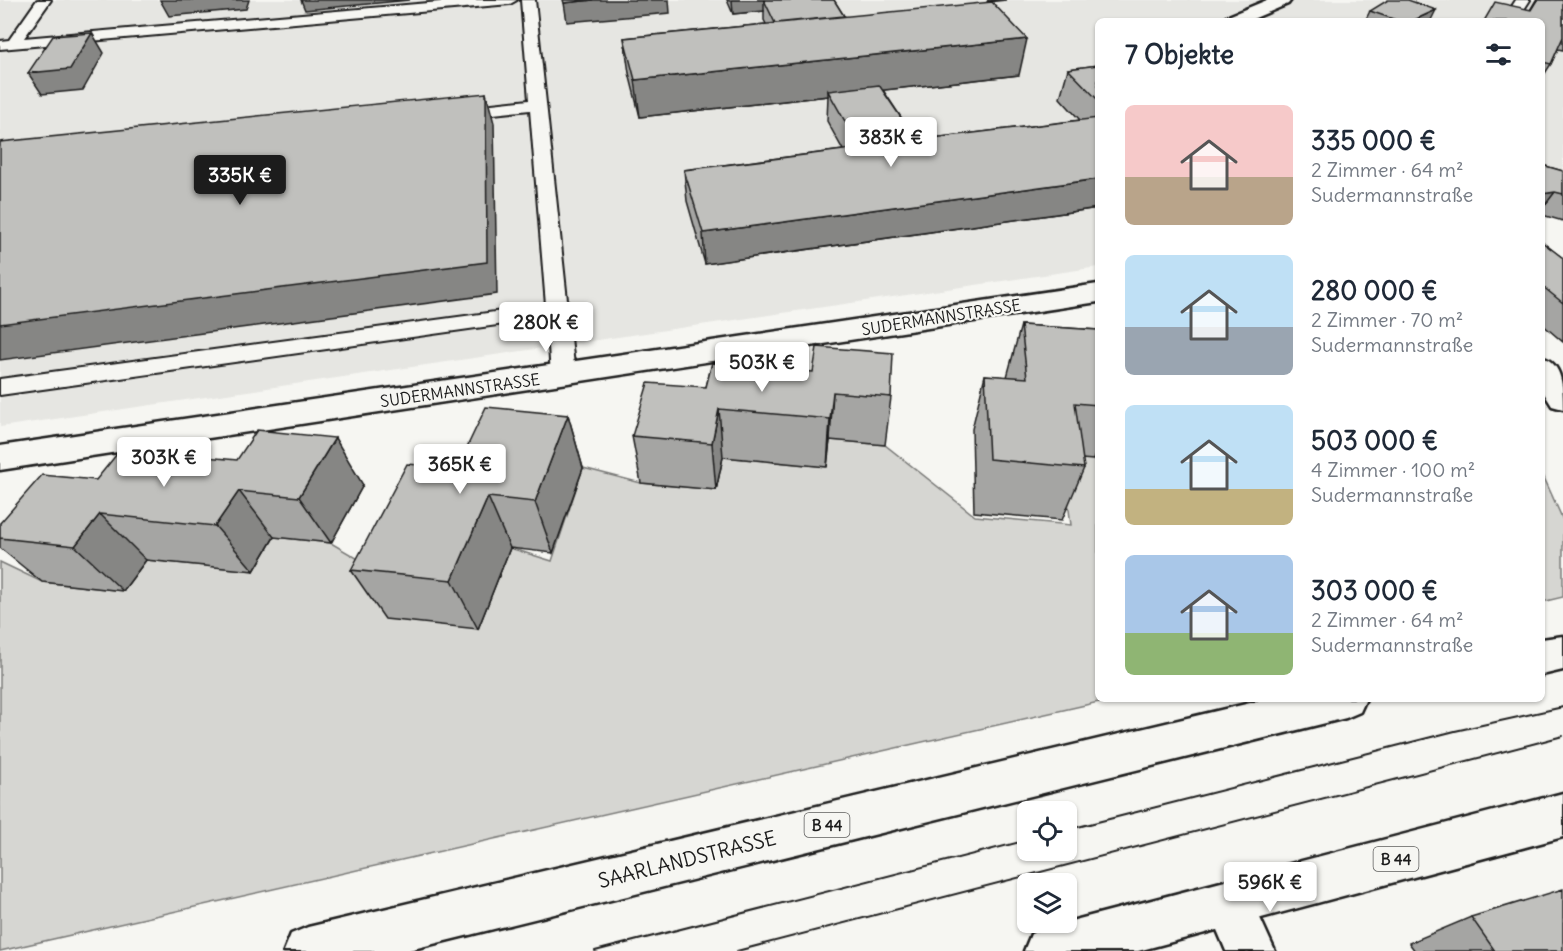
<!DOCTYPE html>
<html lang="de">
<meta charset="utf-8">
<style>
body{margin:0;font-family:Delius,sans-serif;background:#f2f2f3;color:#1f2937;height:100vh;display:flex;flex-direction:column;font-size:22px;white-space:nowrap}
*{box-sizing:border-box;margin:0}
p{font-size:20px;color:#747a83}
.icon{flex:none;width:33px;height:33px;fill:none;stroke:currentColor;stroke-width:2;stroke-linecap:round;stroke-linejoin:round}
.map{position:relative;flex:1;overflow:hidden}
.sheet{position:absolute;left:1095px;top:18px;width:450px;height:684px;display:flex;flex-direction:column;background:#fff;border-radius:9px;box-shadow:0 2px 4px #0004}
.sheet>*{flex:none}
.fabs{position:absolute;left:1017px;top:801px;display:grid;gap:12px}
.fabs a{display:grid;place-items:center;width:60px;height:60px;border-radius:9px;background:#fff;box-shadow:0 2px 4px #0004;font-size:30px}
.price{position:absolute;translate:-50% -51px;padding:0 14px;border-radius:6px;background:#fff;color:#222;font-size:20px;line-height:39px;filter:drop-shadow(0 2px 3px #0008)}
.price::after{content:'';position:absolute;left:50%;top:36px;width:18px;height:14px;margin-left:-9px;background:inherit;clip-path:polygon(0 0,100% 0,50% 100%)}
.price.active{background:#1c1c1c;color:#fff}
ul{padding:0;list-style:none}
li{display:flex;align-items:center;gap:18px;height:150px;padding:0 30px}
li span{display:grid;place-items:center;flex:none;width:168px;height:120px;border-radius:9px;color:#555}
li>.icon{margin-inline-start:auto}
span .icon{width:72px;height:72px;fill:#fffc;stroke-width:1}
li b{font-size:26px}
h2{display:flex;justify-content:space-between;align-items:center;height:72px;padding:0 30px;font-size:26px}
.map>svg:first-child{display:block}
.built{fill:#e6e6e2}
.green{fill:#d6d6d2;stroke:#797977;stroke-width:1.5}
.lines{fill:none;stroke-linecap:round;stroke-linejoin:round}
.service-casing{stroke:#1c1c1c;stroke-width:4}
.minor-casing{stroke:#1c1c1c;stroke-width:5}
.primary-casing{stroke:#1c1c1c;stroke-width:5}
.service{fill:#f6f6f2;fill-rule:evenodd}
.minor{fill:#f6f6f2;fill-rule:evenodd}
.primary{fill:#f6f6f2;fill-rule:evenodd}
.tram{stroke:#1c1c1c;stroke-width:2}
.wall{fill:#a5a5a3;stroke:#1c1c1c;stroke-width:1.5}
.shaded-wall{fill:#868684;stroke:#1c1c1c;stroke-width:1.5}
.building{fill:#c0c0bd;stroke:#1c1c1c;stroke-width:1.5}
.labels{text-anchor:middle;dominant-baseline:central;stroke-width:4.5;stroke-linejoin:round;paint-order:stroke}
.shield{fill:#f6f6f2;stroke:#5d5d5c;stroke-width:1.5}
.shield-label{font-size:15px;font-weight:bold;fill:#1c1c1c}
.street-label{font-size:16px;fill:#1c1c1c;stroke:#f6f6f2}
.near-street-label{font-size:20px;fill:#1c1c1c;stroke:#f6f6f2}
</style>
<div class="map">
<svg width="1563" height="951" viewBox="0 0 1563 951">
<rect width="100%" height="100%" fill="#f6f6f2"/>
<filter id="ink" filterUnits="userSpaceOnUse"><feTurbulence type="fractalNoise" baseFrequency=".0167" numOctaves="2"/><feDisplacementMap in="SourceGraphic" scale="12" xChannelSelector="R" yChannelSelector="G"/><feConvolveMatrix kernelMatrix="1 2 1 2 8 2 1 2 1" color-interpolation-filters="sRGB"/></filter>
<g filter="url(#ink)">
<!-- built -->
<path class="built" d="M0 0H1563V187L1542 182V21H1098V267L0 427Z"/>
<!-- green -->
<path class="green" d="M1086 387 1098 389V699H1112L0 951V562L42 582 123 591 146 560 254 571 274 537 331 543 478 629 510 548 552 561 583 468 641 483 716 490 723 457 826 467 830 440 885 445 975 516 1071 525 1062 457 1097 460Z
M1542 473 1563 520V597L1542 602Z"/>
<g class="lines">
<defs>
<path id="service" d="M37 0H51L24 38 463 0H517L510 4 0 49V41L9 40Z
M521 0H535L575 375 571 381 563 383 555 381 551 375 547 318 0 395V379L546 305 530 110 455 118 447 113 455 108 529 100Z
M1516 0H1530L1519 17H1509L1507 14Z"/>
<path id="minor" d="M1267 0H1291L1288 4 1248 21H1223L1226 17Z
M1098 284V302L0 470V446Z
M1542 357C1563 364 1563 387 1563 409L1552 406 1542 390Z
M1229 881 1246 887 1275 951H1226L1206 904 1212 887Z"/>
<path id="primary" d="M1563 636V670L1542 675V639Z
M1267 699H1366L1360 712 1346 718 405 951H284L291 934 308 927Z
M1563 793V837L1138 951H1024L1031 934 1048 927Z"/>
</defs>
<!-- service casing -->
<use href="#service" class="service-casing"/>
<!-- minor casing -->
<use href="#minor" class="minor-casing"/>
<!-- primary casing -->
<use href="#primary" class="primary-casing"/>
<!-- service -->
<use href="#service" class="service"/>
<!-- minor -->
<use href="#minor" class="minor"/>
<!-- primary -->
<use href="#primary" class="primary"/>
<!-- tram -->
<path class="tram" d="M1066 830 1455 731 1563 707
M595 951 1028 840
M737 951 1563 736"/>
</g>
<!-- wall -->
<path class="wall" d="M727 0H834L844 16 1019 75 883 90 916 140 1080 120 1060 98 1068 69 1098 65V208L705 264 687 201 684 170 843 150 827 121 828 96 640 117 629 73 624 38 766 24 764 20V11L733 14Z
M1536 0H1563V50L1558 49 1551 64 1542 78V21L1530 10Z
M1370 11 1431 20 1428 21H1365Z
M1542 165 1563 171V221L1542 215Z
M1542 242 1563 258V342L1542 324Z
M1021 325 1098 330V447L1093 460 1082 459 1084 468 1062 520 974 512 972 429 985 375 1007 377Z
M712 363 891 397 885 445 830 440 827 467 723 457 716 490 641 483 632 436 706 387Z
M568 415 583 468 553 553 510 548 478 629 385 619 351 570 457 468Z
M96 480 363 485 331 543 274 537 254 571 146 560 123 591 42 582 0 548V523Z
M1471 917 1563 951H1415L1409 943Z"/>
<!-- shaded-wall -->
<path class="shaded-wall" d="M160 0H249L246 9 169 16Z
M301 0H410L305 10Z
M593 0H669L670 13 567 22 564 3Z
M732 0H764V11L733 14Z
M988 0H1006L987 2Z
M1436 10 1431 20 1428 21H1412Z
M92 33 104 53 83 90 42 94 28 73Z
M1027 39 1019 75 831 96 828 91V96L640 117 635 80Z
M486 93 494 123 497 294 0 360V324Z
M1098 179V208L705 264 703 233Z
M1555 192 1542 209V194Z
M833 392 830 440 827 467 830 419Z
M719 409 723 457 716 490 712 443Z
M568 415 583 468 553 553 535 502Z
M335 438 363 485 331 543 299 497Z
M239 491 274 537 254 571 215 526Z
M488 497 510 548 478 629 452 580Z
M100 514 146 560 123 591 75 546Z"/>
<!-- building -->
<path class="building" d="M563 0H593L564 3Z
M764 0H834L844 16 775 23Z
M1388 0H1408L1436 10 1412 21H1399L1370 11Z
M1537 0H1563V37L1551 64 1542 62V21H1484L1495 2 1531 10Z
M992 2 1027 39 635 80 624 38Z
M92 33 70 69 28 73 53 36Z
M1098 65V100L1068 69Z
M879 85 916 140 1098 118V179L703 233 684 170 860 148 828 91Z
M486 93 487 262 0 324V142Z
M1542 165 1563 171V194L1555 192 1542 194Z
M1542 242 1563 258V303L1542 286Z
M1021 325 1098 330V405L1075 403 1084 468 989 459 985 375 1027 378Z
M817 347 893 353 891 397 833 392 830 419 719 409 712 443 632 436 648 383 706 387 712 363 813 372Z
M486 407 568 415 535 502 488 497 452 580 351 570 407 464 457 468Z
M257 430 335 438 299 497 239 491 215 526 100 514 75 546 0 538V523L42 475 96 480 121 449 237 460Z
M1563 889V951H1495L1471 917Z"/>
</g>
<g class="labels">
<!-- shield labels -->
<g class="shield">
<rect x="804.5" y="813" width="45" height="24" rx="4.5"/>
<rect x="1373.5" y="847" width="45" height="24" rx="4.5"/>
</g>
<g class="shield-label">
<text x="827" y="825">B 44</text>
<text x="1396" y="859">B 44</text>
</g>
<!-- street labels -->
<g class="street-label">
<text transform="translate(941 317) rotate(-9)">SUDERMANNSTRASSE</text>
<text transform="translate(460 390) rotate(-8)">SUDERMANNSTRASSE</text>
</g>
<!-- near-street labels -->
<g class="near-street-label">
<text transform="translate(687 859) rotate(-14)">SAARLANDSTRASSE</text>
</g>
</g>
</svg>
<div class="fabs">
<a><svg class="icon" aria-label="locate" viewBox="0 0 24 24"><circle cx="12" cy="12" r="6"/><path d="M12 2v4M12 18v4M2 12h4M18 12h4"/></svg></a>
<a><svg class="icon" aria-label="layers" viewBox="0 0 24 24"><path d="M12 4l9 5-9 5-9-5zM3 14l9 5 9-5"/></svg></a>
</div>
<b class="price" style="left:891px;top:168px">383K €</b>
<b class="price active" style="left:240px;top:206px">335K €</b>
<b class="price" style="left:546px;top:353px">280K €</b>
<b class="price" style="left:762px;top:393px">503K €</b>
<b class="price" style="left:164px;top:488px">303K €</b>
<b class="price" style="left:460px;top:495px">365K €</b>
<b class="price" style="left:1270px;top:913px">596K €</b>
<section class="sheet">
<h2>7 Objekte<svg class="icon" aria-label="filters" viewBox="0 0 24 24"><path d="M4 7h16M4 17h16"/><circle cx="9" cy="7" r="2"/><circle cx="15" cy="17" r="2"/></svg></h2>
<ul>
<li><span style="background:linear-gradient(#f6c9c9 60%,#b9a48a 0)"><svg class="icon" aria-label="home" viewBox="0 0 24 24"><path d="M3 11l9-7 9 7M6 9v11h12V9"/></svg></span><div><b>335 000 €</b><p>2 Zimmer · 64 m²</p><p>Sudermannstraße</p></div></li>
<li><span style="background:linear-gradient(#bfe0f5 60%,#9aa5b1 0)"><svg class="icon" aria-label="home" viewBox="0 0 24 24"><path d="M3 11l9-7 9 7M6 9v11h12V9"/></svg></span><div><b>280 000 €</b><p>2 Zimmer · 70 m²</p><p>Sudermannstraße</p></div></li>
<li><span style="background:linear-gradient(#bfe0f5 70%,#c2b280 0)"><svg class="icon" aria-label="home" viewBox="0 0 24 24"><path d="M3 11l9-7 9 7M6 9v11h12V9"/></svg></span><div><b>503 000 €</b><p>4 Zimmer · 100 m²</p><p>Sudermannstraße</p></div></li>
<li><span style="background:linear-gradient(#a9c7e8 65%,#8fb573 0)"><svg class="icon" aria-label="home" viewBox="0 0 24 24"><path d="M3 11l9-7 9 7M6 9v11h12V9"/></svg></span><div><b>303 000 €</b><p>2 Zimmer · 64 m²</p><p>Sudermannstraße</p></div></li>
</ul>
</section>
</div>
